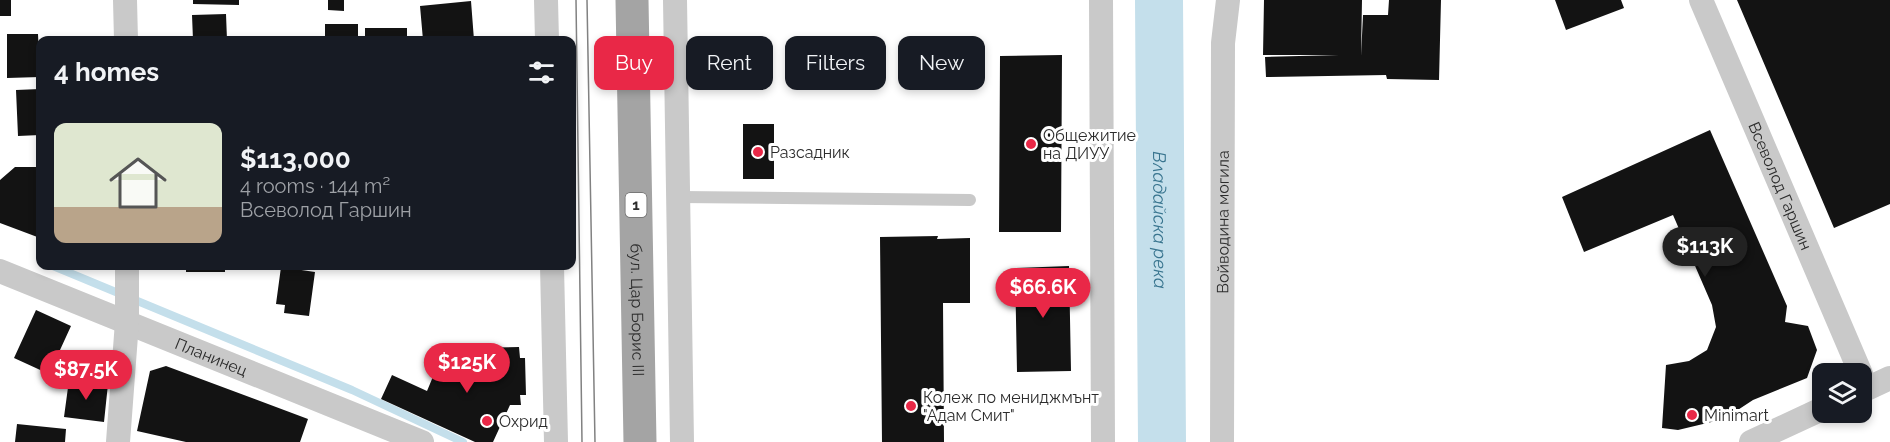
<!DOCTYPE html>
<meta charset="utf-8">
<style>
body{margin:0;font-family:Raleway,sans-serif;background:#242831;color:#f1f3f6;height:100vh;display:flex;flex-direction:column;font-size:22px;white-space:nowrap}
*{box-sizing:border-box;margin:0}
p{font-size:20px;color:#9ea1a6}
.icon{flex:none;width:33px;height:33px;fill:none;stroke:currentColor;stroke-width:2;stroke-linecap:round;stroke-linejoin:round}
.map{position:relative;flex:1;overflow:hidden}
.details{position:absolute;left:36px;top:36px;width:540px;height:234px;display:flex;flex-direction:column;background:#171b24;border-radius:12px;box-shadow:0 3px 9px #0003}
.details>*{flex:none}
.hud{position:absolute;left:594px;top:36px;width:570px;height:54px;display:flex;gap:12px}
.controls{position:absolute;left:1812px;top:363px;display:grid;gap:12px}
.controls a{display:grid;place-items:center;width:60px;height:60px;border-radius:12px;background:#171b24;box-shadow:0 3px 9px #0003;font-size:30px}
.price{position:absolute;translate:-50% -51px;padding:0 14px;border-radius:21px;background:#e92847;color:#fff;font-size:20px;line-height:39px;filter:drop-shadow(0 2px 3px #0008)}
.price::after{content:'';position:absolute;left:50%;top:36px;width:18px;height:14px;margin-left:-9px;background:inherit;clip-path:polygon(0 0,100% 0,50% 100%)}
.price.active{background:#222;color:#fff}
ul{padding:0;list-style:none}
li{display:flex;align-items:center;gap:18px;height:150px;padding:0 18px}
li+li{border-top:2px solid #363941}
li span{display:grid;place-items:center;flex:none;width:168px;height:120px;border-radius:12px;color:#555}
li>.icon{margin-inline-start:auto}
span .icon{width:72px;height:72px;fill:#fffc;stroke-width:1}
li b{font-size:26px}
h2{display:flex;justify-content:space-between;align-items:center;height:72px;padding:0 18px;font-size:26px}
.pill{padding:0 21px;border-radius:12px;background:#171b24;box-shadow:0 3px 9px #0003;font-size:21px;line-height:54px}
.pill.active{background:#e92847;color:#fff}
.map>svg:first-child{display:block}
.water{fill:#c4dfeb}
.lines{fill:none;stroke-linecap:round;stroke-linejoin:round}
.stream{stroke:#c4dfeb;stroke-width:8}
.river{stroke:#c4dfeb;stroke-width:48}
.building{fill:#131313}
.service{stroke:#c9c9c9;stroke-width:12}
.minor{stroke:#c9c9c9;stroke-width:24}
.primary{stroke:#a4a4a4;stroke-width:33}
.tram{stroke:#818181;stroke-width:1.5}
.poi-dot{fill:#e92847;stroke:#fff;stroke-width:2}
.labels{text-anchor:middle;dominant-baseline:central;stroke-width:6;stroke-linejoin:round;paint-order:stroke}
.shield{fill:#fff;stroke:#6b6b6b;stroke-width:1.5}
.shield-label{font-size:15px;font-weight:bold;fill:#2c2c2c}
.poi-label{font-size:16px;fill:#2c2c2c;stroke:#fff;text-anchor:start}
.street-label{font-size:16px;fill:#2c2c2c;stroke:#fff}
.water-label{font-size:18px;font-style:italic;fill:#39758f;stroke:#fff}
</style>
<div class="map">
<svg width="1890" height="442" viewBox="0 0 1890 442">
<rect width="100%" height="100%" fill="#fff"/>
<!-- water -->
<path class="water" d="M1147 0H1171L1170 183H1148Z"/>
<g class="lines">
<!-- stream -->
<path class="stream" d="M53 266 352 390 463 442"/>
<!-- river -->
<path class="river" id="s1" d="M1159 0 1162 442"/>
</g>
<!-- building -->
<path class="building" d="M0 0H11V16H0Z
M193 0H239V5L193 4Z
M328 0H344V11L328 10Z
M1264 0H1362L1361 56 1363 15H1388L1389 0H1441L1439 80 1387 79 1386 75 1266 77 1265 57 1339 55H1263Z
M1555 0H1621L1624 8 1566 30Z
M1737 0H1890V204L1834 228Z
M471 1 474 40H423L420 6Z
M226 14 227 40H193L192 15Z
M325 24H358V40H325Z
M365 28H407V40H365Z
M7 34H38L40 77 7 78Z
M1062 55 1061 232H999L1000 56Z
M40 89V135L18 136 16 90Z
M743 124H774V179H743Z
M1710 130 1787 306 1785 322 1808 326 1817 350 1807 378 1753 400 1724 419 1678 430 1662 428 1666 365 1689 361 1707 350 1716 327 1712 305 1673 215 1584 252 1562 197Z
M15 167H40V238L0 223V180Z
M938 236 937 239 970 238V303H943L944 442H882L880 237Z
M186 266H225V272H186Z
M1069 266 1071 371 1017 372 1015 268Z
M281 267 315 272 309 316 284 313 285 305 276 304Z
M36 310 71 326 49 374 14 358Z
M519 347 520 358H525L526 395H520L521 405H510L493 442H475L381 399 392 375 427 391 437 367 466 379 465 348Z
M166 366 308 419 300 442H186L137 431 150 371Z
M69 380 108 384 104 422 64 417Z
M17 424 66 429 65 442H15Z"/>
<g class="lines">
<!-- service -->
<path class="service" d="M680 197 970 200"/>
<!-- minor -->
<g class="minor">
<path d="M125 0 126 40"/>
<path d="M546 0 547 40"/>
<path d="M675 0 682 442"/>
<path d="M1101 0 1103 442"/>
<path id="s2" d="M1701 0 1861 374"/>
<path d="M552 266 556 442"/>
<path id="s3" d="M0 271 422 442"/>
<path d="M1862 391 1890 378"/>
<path d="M118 442 127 322V266"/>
<path id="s4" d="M1222 442 1223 43 1228 0"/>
<path d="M1751 442 1822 409"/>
</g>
<!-- primary -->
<path class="primary" id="s5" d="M632 0 640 442"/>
<!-- tram -->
<path class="tram" d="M576 0 582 442
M587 0 595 442"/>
</g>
<!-- markers -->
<g class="poi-dot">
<circle cx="1031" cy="144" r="6"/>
<circle cx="758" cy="152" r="6"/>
<circle cx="911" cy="406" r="6"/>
<circle cx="1692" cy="415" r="6"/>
<circle cx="487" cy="421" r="6"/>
</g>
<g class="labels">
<!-- shield labels -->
<rect class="shield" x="625.5" y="193" width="21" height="24" rx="4.5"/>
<g class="shield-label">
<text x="636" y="205">1</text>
</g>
<!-- poi labels -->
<g class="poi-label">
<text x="1043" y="135">Общежитие<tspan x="1043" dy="18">на ДИУУ</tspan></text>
<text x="770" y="152">Разсадник</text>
<text x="923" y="397">Колеж по мениджмънт<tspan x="923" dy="18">"Адам Смит"</tspan></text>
<text x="1704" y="415">Minimart</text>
<text x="499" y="421">Охрид</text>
</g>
<!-- street labels -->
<g class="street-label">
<text stroke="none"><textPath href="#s2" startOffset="202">Всеволод Гаршин</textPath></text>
<text stroke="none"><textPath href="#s4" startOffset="220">Войводина могила</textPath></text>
<text stroke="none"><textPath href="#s5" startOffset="310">бул. Цар Борис III</textPath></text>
<text stroke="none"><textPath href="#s3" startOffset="228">Планинец</textPath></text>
</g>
<!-- water labels -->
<g class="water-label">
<text stroke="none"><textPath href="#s1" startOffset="220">Владайска река</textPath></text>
</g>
</g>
</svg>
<div class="controls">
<a><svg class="icon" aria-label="layers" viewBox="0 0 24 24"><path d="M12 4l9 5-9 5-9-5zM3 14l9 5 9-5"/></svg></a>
</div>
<b class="price active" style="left:1705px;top:278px">$113K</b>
<b class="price" style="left:1043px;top:319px">$66.6K</b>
<b class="price" style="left:467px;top:394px">$125K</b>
<b class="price" style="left:86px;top:401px">$87.5K</b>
<div class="hud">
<a class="pill active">Buy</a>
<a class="pill">Rent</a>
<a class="pill">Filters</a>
<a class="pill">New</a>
</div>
<section class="details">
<h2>4 homes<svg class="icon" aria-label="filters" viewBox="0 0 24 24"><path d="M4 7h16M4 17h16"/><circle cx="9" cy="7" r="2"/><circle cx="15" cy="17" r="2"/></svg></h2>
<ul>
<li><span style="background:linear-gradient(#dfe7d0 70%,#b9a48a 0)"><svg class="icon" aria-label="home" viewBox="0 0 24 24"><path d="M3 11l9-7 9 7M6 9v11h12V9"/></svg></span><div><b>$113,000</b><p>4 rooms · 144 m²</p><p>Всеволод Гаршин</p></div></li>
</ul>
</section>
</div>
